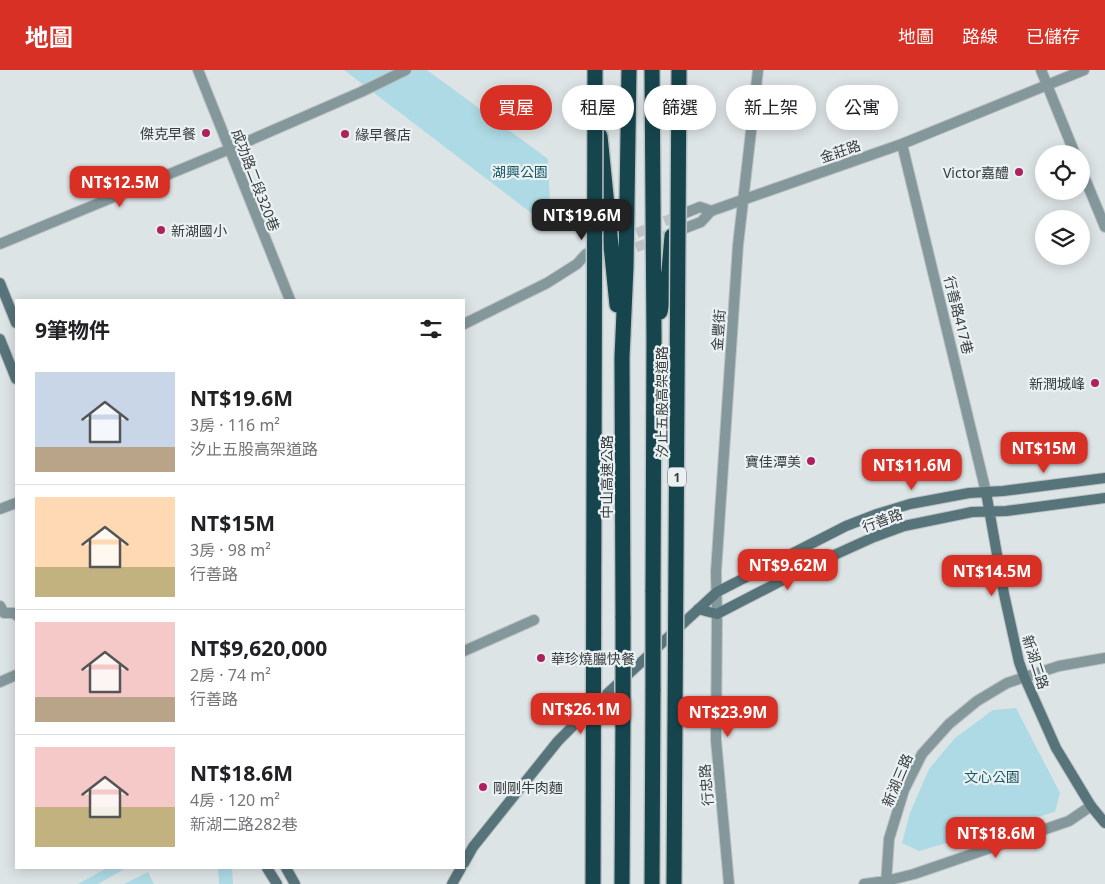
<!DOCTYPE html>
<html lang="zh-TW">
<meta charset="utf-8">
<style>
body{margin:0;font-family:"Noto Sans","Noto Sans TC",sans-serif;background:#f2f2f2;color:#202124;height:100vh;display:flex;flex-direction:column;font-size:19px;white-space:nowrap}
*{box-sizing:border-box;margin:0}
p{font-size:16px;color:#757577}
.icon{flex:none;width:28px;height:28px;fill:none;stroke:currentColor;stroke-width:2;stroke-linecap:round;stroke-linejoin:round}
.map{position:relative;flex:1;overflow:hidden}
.side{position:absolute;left:15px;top:229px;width:450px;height:570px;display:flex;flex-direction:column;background:#fff;border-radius:0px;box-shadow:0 2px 12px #0003}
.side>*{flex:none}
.hud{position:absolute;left:480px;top:15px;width:475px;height:45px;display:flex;gap:10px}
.buttons{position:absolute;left:1035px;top:75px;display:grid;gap:10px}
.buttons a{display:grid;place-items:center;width:55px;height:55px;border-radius:50%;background:#fff;box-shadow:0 2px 12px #0003;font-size:25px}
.price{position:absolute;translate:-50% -42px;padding:0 11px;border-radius:10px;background:#d93025;color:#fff;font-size:16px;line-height:32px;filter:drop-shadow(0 1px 2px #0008)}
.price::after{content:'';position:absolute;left:50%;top:30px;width:15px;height:11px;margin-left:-8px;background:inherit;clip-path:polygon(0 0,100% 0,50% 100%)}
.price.active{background:#222;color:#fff}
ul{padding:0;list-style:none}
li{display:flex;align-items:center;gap:15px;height:125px;padding:0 20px}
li+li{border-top:1px solid #e0e0e0}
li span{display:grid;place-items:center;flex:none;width:140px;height:100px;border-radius:0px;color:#555}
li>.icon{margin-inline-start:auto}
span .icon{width:60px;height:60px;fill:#fffc;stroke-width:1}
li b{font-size:21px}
h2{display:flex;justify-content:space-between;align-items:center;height:60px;padding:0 20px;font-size:21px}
.chip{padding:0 18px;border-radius:22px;background:#fff;box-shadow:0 2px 12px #0003;font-size:18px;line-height:45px}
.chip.active{background:#d93025;color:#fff}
header{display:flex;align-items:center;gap:30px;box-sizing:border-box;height:70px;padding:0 25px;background:#d93025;color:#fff}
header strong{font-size:24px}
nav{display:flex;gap:28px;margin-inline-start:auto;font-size:18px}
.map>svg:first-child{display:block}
.park{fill:#addae4}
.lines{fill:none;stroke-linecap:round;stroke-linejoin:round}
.street-tunnel{stroke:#bcc2c4;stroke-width:10;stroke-dasharray:10 5;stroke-linecap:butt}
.street-casing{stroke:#bcc2c4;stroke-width:12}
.secondary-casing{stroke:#bcc2c4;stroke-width:12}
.highway-casing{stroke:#bcc2c4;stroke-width:18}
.street{stroke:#84989c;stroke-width:10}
.secondary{stroke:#57747a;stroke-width:10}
.highway{stroke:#16454d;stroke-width:15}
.highway-bridge-casing{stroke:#bcc2c4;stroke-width:18;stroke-linecap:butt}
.highway-bridge{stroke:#16454d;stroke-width:15}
.poi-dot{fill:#af215c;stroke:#eaf1f3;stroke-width:2}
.labels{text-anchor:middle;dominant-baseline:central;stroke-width:4.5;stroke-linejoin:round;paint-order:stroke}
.shield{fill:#eaf1f3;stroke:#6e7274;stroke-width:1}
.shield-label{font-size:12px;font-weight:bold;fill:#393c3d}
.poi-label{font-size:14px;fill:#393c3d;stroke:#eaf1f3;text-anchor:end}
.street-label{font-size:14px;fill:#393c3d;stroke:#eaf1f3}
.park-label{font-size:14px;fill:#185864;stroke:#eaf1f3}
</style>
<header>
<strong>地圖</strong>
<nav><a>地圖</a><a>路線</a><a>已儲存</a></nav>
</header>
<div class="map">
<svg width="1105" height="814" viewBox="0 0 1105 814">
<rect width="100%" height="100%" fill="#dde4e6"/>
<!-- park -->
<path class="park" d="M344 0H427L548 89 551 158Z
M1016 638 1060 723 1055 742 919 781 902 773 910 743 929 699 955 668 993 640Z
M107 798H126L98 814H78Z
M218 798H232L233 814H219Z
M148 802 154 814H124Z"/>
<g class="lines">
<!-- street-tunnel -->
<path class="street-tunnel" d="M623 169 675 147
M622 183 675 162"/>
<defs>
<path id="street" d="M198 0 290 230
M1041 0 1075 84
M902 74 986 422
M1081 99 1105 157
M675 147 700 137 711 141
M675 162 701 152 711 141 902 74 1084 0
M0 174 230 79 361 22 406 0
M464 254 547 213 577 194 586 184 607 175
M0 439 16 433
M0 536 4 543H15L16 545
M464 581 534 550
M0 612 16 605
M729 814 716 670 717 544 716 502 738 175 758 0
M864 814 886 811 914 804 1069 751 1091 736
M886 814 889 769 904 720 922 684 949 654 977 631 1007 613 1059 596 1105 588"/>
<path id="secondary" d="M0 213 16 253
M0 269 16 309
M986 422 1004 524 1019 592 1024 606 1056 678 1091 736 1105 753
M698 539 717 544 810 496 874 467 904 456 972 442 1006 441 1105 428
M464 793 473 777 558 671 582 647 717 522 846 456 877 444 910 434 969 423 1003 421 1105 408
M267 798 277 814
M286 798 295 814
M452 814 461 798"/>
<path id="highway" d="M652 0 654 268 653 522
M600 66 617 235
M660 242 669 201 672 166
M623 548 622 287 626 197 629 0
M622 814 623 645
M652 814 653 619"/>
</defs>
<!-- street casing -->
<use href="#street" class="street-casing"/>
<!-- secondary casing -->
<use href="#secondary" class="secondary-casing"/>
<!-- highway casing -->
<use href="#highway" class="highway-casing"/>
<!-- street -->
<use href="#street" class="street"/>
<!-- secondary -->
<use href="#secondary" class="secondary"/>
<!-- highway -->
<use href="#highway" class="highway"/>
<defs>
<path id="highway-bridge" d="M653 619V522
M623 645V548
M593 814 595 0
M674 814 679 0"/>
</defs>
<!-- highway-bridge casing -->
<use href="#highway-bridge" class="highway-bridge-casing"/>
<!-- highway-bridge -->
<use href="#highway-bridge" class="highway-bridge"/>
</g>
<!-- markers -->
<g class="poi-dot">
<circle cx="206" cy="63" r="5"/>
<circle cx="345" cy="64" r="5"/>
<circle cx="1019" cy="102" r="5"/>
<circle cx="161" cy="160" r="5"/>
<circle cx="1095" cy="313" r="5"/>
<circle cx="811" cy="391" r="5"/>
<circle cx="541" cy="588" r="5"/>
<circle cx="483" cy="717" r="5"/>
</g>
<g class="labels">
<!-- shield labels -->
<rect class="shield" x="668" y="397.5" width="18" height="19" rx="4"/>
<g class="shield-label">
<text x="677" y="407">1</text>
</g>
<!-- poi labels -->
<g class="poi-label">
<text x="196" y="63">傑克早餐</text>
<text x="355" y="64" text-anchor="start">緣早餐店</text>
<text x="1009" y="102">Victor嘉醴</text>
<text x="171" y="160" text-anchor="start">新湖國小</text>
<text x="1085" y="313">新潤城峰</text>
<text x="801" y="391">寶佳潭美</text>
<text x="551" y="588" text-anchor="start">華珍燒臘快餐</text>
<text x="493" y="717" text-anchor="start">剛剛牛肉麵</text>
</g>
<!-- street labels -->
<g class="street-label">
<text transform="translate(840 81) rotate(-19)">金莊路</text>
<text transform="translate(256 110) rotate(69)">成功路二段320巷</text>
<text transform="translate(959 245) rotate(76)">行善路417巷</text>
<text transform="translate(718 260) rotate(-86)">金豐街</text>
<text transform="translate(661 332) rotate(-90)">汐止五股高架道路</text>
<text transform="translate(606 407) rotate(-90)">中山高速公路</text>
<text transform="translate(882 450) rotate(-20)">行善路</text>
<text transform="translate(1036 592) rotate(72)">新湖二路</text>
<text transform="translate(897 710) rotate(-67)">新湖三路</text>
<text transform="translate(706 715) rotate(-95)">行忠路</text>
</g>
<!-- park labels -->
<g class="park-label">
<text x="520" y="101">湖興公園</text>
<text x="992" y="706">文心公園</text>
</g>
</g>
</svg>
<div class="buttons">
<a><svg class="icon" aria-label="locate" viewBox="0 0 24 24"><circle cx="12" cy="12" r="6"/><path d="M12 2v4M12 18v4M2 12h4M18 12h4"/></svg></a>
<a><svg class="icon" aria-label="layers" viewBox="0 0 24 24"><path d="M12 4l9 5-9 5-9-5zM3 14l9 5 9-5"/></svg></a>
</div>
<b class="price" style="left:120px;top:138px">NT$12.5M</b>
<b class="price active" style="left:582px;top:171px">NT$19.6M</b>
<b class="price" style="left:1044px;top:404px">NT$15M</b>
<b class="price" style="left:912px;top:421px">NT$11.6M</b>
<b class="price" style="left:788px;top:521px">NT$9.62M</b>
<b class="price" style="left:992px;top:527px">NT$14.5M</b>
<b class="price" style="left:581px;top:665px">NT$26.1M</b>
<b class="price" style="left:728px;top:668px">NT$23.9M</b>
<b class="price" style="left:996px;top:789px">NT$18.6M</b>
<div class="hud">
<a class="chip active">買屋</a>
<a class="chip">租屋</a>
<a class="chip">篩選</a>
<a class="chip">新上架</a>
<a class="chip">公寓</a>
</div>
<section class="side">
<h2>9筆物件<svg class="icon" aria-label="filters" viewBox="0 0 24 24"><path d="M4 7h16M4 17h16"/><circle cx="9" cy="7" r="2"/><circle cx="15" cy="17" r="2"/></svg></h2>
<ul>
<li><span style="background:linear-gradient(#c9d6e8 75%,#b9a48a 0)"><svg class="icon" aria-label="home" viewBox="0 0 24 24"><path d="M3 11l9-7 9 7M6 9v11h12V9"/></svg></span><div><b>NT$19.6M</b><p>3房 · 116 m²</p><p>汐止五股高架道路</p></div></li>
<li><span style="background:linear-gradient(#ffd9b3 70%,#c2b280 0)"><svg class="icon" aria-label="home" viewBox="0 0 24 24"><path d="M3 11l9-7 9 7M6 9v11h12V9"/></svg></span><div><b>NT$15M</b><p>3房 · 98 m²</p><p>行善路</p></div></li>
<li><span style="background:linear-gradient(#f6c9c9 75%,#b9a48a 0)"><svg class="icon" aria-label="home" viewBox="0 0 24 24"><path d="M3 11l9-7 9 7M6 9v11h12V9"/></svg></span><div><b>NT$9,620,000</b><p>2房 · 74 m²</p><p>行善路</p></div></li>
<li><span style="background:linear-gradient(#f6c9c9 60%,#c2b280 0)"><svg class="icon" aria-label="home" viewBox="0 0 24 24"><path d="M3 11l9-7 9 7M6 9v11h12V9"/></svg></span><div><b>NT$18.6M</b><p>4房 · 120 m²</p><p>新湖二路282巷</p></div></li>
</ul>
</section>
</div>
